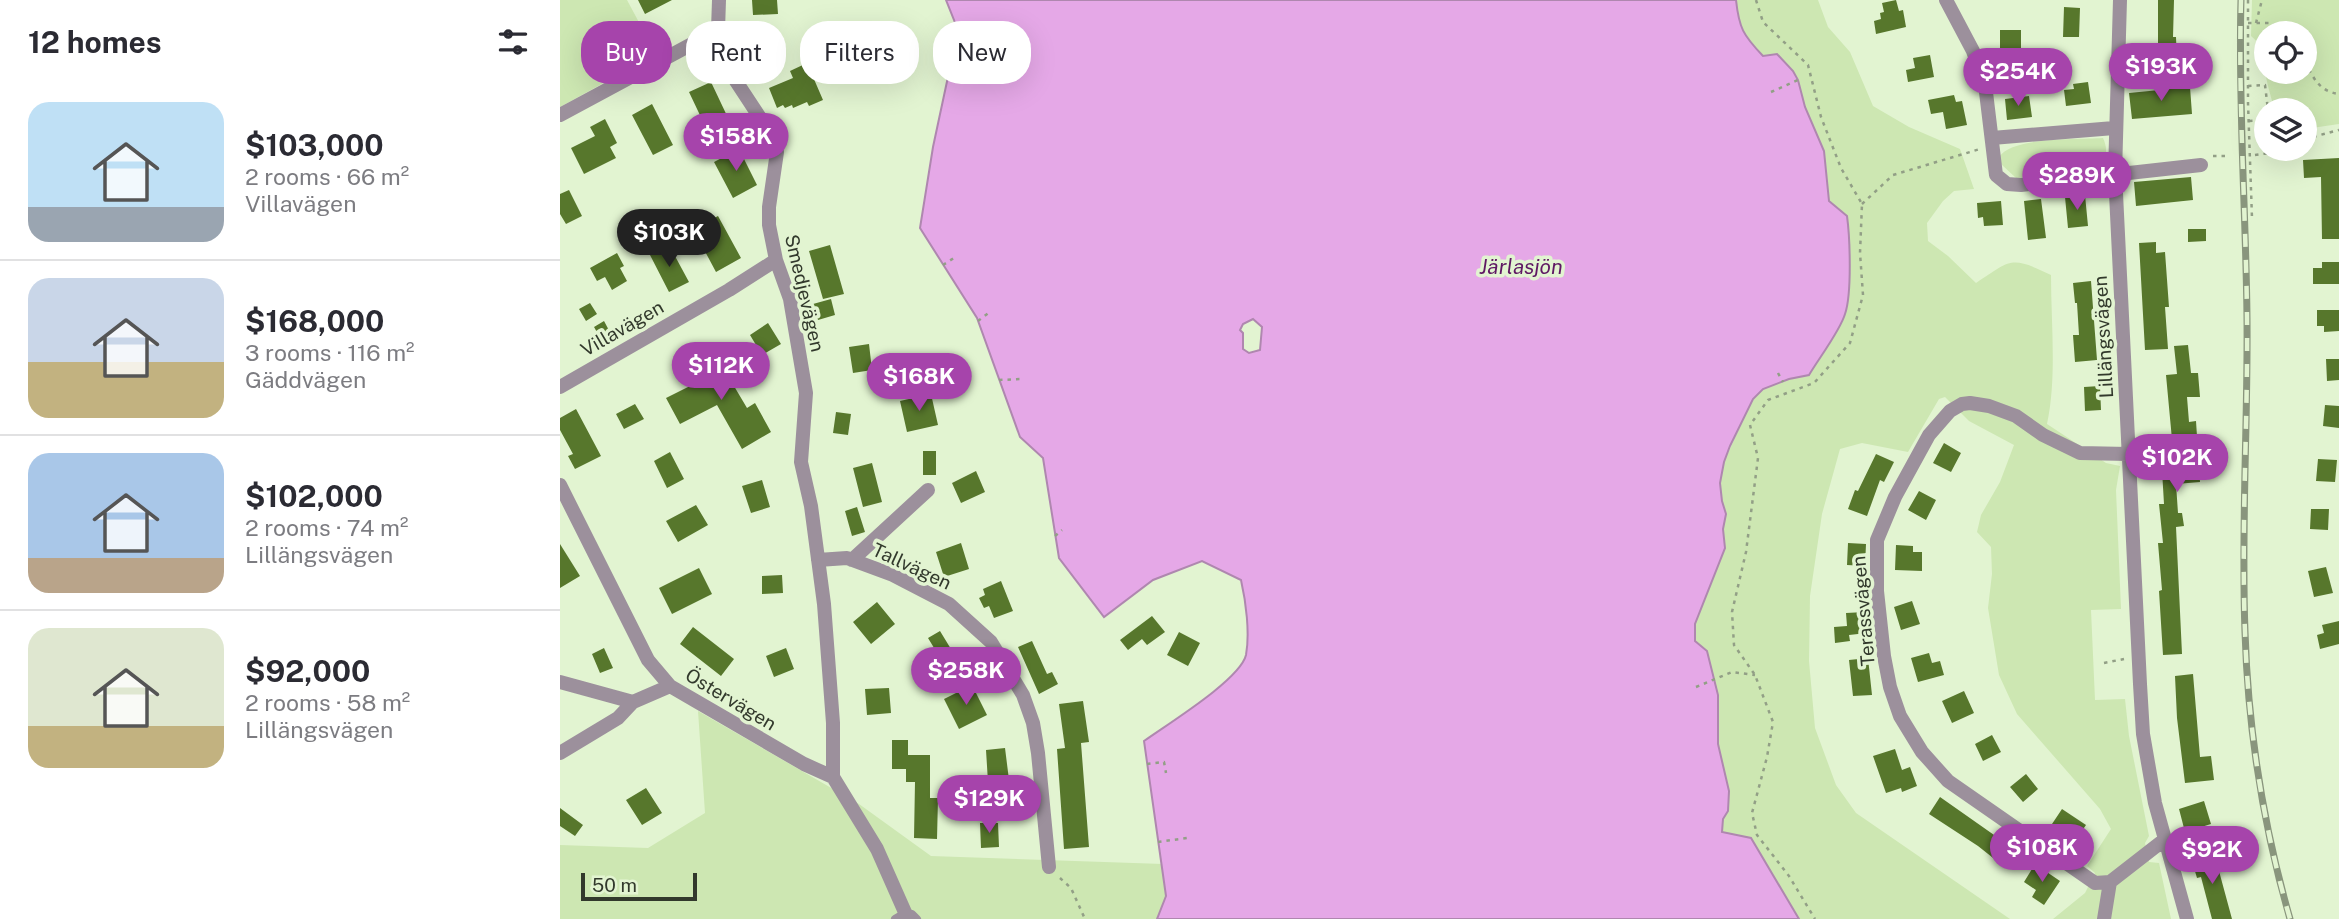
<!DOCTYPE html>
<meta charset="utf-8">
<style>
body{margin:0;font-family:"Public Sans",sans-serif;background:#f2f2f3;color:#2b2b33;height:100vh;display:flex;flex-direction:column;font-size:26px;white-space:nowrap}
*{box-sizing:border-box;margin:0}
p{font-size:23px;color:#7c7c81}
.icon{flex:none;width:38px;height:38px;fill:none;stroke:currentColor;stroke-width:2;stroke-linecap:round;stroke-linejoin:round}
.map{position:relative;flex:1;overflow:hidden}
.sheet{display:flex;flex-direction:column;background:#fff;width:560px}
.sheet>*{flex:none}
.hud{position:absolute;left:21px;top:21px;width:665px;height:63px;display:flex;gap:14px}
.fabs{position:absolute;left:1694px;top:21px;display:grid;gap:14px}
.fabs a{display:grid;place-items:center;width:63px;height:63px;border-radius:50%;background:#fff;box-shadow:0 7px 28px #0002;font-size:35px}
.scale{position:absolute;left:21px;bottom:18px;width:116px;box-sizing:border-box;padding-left:7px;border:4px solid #32392c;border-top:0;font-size:19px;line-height:24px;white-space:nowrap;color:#32392c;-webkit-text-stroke:5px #e2f4d1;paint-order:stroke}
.price{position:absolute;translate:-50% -60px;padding:0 16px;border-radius:24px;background:#a644ab;color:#fff;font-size:23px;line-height:46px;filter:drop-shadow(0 2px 4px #0008)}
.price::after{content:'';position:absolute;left:50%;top:42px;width:21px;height:16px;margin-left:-10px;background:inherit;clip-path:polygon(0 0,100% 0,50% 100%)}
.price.active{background:#222;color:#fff}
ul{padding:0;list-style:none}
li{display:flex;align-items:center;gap:21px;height:175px;padding:0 28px}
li+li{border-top:2px solid #e1e1e2}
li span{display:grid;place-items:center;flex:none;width:196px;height:140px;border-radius:21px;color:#555}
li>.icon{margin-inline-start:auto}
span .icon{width:84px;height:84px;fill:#fffc;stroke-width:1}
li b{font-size:30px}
h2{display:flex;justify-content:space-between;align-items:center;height:84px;padding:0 28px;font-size:30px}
.pill{padding:0 24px;border-radius:28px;background:#fff;box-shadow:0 7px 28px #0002;font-size:24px;line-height:63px}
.pill.active{background:#a644ab;color:#fff}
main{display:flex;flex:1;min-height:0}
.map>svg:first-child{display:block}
.green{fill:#cde7b2;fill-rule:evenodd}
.water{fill:#e5a8e7;stroke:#af87af;stroke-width:2;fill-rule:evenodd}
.building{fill:#57772c}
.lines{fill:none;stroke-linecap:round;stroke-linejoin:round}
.path{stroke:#929f86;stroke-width:2.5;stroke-dasharray:3.5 5;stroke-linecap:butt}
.service{stroke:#9c909c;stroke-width:8}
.minor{stroke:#9c909c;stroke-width:14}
.rail-casing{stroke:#89957d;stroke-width:7}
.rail{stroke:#e2f4d1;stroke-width:4.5;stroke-dasharray:13;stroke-linecap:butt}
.labels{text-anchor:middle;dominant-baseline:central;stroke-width:7;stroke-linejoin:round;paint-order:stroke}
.street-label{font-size:19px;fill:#32392c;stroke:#e2f4d1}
.water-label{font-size:21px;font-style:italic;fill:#5f1863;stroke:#e2f4d1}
</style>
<main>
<section class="sheet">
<h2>12 homes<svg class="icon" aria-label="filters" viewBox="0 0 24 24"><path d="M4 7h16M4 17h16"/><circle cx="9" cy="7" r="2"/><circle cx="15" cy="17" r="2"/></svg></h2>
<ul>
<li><span style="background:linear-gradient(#bfe0f5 75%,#9aa5b1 0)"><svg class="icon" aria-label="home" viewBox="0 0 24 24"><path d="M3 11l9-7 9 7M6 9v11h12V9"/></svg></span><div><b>$103,000</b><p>2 rooms · 66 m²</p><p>Villavägen</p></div></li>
<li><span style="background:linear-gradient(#c9d6e8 60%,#c2b280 0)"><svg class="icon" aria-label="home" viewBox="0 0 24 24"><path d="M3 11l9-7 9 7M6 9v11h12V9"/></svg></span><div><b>$168,000</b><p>3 rooms · 116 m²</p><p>Gäddvägen</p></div></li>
<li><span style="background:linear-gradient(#a9c7e8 75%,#b9a48a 0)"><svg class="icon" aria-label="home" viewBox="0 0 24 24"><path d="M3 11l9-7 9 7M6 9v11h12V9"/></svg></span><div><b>$102,000</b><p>2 rooms · 74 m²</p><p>Lillängsvägen</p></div></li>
<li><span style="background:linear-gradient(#dfe7d0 70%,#c2b280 0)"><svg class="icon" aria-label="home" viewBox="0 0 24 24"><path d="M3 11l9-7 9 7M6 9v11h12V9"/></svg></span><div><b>$92,000</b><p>2 rooms · 58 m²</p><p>Lillängsvägen</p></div></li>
</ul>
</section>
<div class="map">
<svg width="1779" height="919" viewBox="0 0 1779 919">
<rect width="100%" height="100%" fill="#e2f4d1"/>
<!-- green -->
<path class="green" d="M0 0H67L96 54 0 107Z
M1176 0H1258L1268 27 1290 52 1313 106 1349 127 1400 149 1414 189 1394 191 1383 201 1367 223 1368 241 1388 256 1416 283C1451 260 1450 255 1491 275 1491 324 1497 377 1487 424L1546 463 1560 466 1556 490 1561 609 1531 610 1535 700 1565 699 1569 736 1589 836 1585 843 1589 862 1599 863 1611 919H1493L1525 893 1535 873 1527 866 1551 829 1540 809 1457 714 1439 675 1428 608 1432 574 1431 547 1417 532 1421 515 1440 482 1454 445 1409 421 1385 397 1379 399 1348 452 1302 443 1280 449 1262 514 1250 596 1249 661 1255 728 1276 785 1296 813 1450 919H1239L1191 838 1162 832 1163 819 1168 811 1169 791 1158 744V695L1135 641V624L1165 548 1163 529 1166 514 1162 501 1160 483 1164 462 1193 398 1203 389 1229 379 1249 375C1259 358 1280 331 1285 314 1292 294 1290 238 1287 216L1269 202 1264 151 1245 107 1238 80 1233 71 1203 56 1190 42 1178 24Z
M1692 0H1779V124L1745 129V110H1714C1712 99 1708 88 1706 77 1702 56 1709 52 1691 36ZM1706 33H1745V72H1706Z
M1543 138C1547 146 1548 158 1540 164 1530 172 1472 176 1456 178L1441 164 1439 157C1453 136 1518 140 1543 138Z
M138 711 299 804 371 856 603 864 897 919H0V845L88 848 145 813Z"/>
<!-- water -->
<path class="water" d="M386 0H1176C1179 28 1183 35 1203 56L1217 54 1233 71 1238 80 1245 107 1264 151 1269 201 1287 216C1290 238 1292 294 1285 314 1280 331 1259 358 1249 375L1229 379 1203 389 1193 399 1170 446 1164 462 1160 483 1162 501 1166 514 1163 529 1165 548 1135 624V641L1147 651 1158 695V744L1169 791 1168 811 1163 819 1162 832 1191 838 1239 919H597L606 896 584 741C606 725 680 680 686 655 690 633 686 602 681 580L642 561 593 580 544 617 499 558 483 458 460 437 417 318 360 228 373 147 398 30ZM693 319 702 327 700 350 689 353 683 349V333L680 330 683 324Z"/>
<!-- building -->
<path class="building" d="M78 0H112L85 14Z
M192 0H217L218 14 193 15Z
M1336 0 1339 11 1343 10 1346 27 1316 34 1314 21 1321 19 1320 13 1324 12 1322 3Z
M1598 0H1614L1613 37H1616L1617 63 1581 64V48H1598Z
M1504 7 1520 8 1519 37H1503Z
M1440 30H1461V51L1440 52Z
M1370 55 1374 77 1348 82 1346 70 1355 68 1353 58Z
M247 63 263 100 249 106 247 102 233 108 232 105 225 108 223 105 217 108 209 88 233 78 230 71Z
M151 82 169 120 147 130 129 92Z
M1528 82 1531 103 1506 106 1504 90 1514 89 1513 84Z
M1630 87 1632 114 1572 119 1569 93Z
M1394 95 1396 102 1402 101 1407 125 1386 129 1383 112 1371 114 1368 100Z
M1469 96 1472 117 1447 120 1445 99Z
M92 104 113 145 93 155 72 115Z
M45 119 57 143 50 147 56 158 24 174 11 148 35 136 30 127Z
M179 149 197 185 173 198 154 162Z
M1779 158V239H1762L1761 177 1744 178 1743 160Z
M1631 177 1633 200 1576 206 1574 182Z
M9 190 22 216 6 224 0 214V194Z
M1525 195 1528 226 1508 228 1505 197Z
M1481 199 1486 238 1468 240 1464 201Z
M1441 201 1443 225 1424 226 1423 217 1418 218 1417 203Z
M158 216 181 258 156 272 133 229Z
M1628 229H1646V241L1628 242Z
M1596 242V253L1605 252 1609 307H1605L1608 349 1585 350 1579 243Z
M109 245 129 282 109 292 90 255Z
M270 245 284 294 263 299 249 251Z
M57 253 64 266 60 268 67 281 52 290 45 277 37 281 30 268Z
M1762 262H1779V284H1753V268H1762Z
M1531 281 1537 360 1515 362 1513 335H1519L1517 303H1515L1513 283Z
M271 299 275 315 258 320 253 304Z
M30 303 37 314 26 321 19 309Z
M1757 310H1779V331L1764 332V326H1757Z
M44 321 52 336 42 341 34 327Z
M208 323 221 344 202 355 190 335Z
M309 344 312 370 293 373 289 347Z
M1628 345 1631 373H1638L1640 397H1627L1629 422 1636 421 1640 482 1616 484 1618 513H1622L1624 526 1616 527 1622 654 1603 655 1599 591 1602 590 1598 543H1603L1599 504H1604L1602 470 1613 469 1614 461 1606 375 1617 374 1614 346Z
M167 350 181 375 171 381 187 408 195 403 211 432 182 449 157 405 120 424 106 398 152 375 145 363Z
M1766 359H1779V380L1767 381Z
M1540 386 1541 410 1525 411 1524 387Z
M371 394 378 425 347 432 340 401Z
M75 404 84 419 64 429 56 414Z
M1765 405 1779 406V428L1763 426Z
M16 409 41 456 15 469 8 456 13 454 0 430V418Z
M276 412 291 414 288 435 273 433Z
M1384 443 1401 453 1391 472 1373 463Z
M363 451H376V475H363Z
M110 452 124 479 107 488 94 461Z
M1316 454 1334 462 1324 482 1320 480 1307 516 1288 509 1295 490 1298 491Z
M1758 459 1777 460 1775 482 1756 481Z
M312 463 322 502 303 507 293 468Z
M416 471 425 492 401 503 392 483Z
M202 480 210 507 191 513 182 486Z
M1359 491 1376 500 1366 520 1348 510Z
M136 505 148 525 118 542 106 521Z
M297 507 305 532 292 536 285 511Z
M1751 509H1769L1768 530 1750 529Z
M401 543 409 569 384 577 376 552Z
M1288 543 1306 544 1305 566 1287 565Z
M0 544 20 576 0 588Z
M1336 545 1353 546V552H1362V571L1335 570Z
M1766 567 1773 593 1754 597 1748 571Z
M139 568 152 594 112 614 99 588Z
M222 575 223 593 202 594V576Z
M441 581 453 611 434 618 429 606 424 608 419 598 425 595 423 589Z
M1352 601 1360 624 1341 630 1334 607Z
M317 602 335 624 311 644 293 622Z
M1305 612 1307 633 1289 635 1290 641 1275 643 1274 627 1287 626 1286 613Z
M592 616 605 632 587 645 582 639 568 650 560 640Z
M1779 621V644L1760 649 1757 635 1764 633 1762 625Z
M133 627 174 659 161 676 120 644Z
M380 631 394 654 382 661 368 638Z
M619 632 640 643 628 666 607 655Z
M472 641 487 674 492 672 498 684 479 694 458 647Z
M44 648 53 668 40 673 32 654Z
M226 648 234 669 214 677 206 656Z
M1369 653 1372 663 1380 661 1384 675 1358 682 1351 658Z
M1308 658 1312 695 1293 696 1289 660Z
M1633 674 1640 757 1651 756 1654 780 1625 783 1617 718 1615 676Z
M412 685 427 715 399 729 384 699Z
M329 688 331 713 307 715 305 689Z
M1404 691 1414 713 1392 723 1382 701Z
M523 701 529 742 521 743 529 847 504 849 497 749 505 748 499 704Z
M1432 735 1441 752 1423 761 1415 744Z
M332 740H348V755H370V798H378L377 839 354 838 355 782H346V769H332Z
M445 748 449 780 428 782 426 750Z
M1335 749 1342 770 1350 767 1357 786 1342 792 1341 788 1326 793 1313 756Z
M1466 774 1478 789 1463 802 1450 787Z
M86 788 102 813 82 825 66 800Z
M1380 797 1454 849 1442 865 1418 846 1369 814Z
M1644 801 1651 824 1625 832 1619 809Z
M0 808 23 825 15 836 0 826Z
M1502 809 1526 825 1519 835 1512 831 1507 839 1490 827Z
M420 823H438L439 847 421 848Z
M1648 853 1651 862 1659 859 1662 870 1659 871 1672 919H1652L1641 877 1637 878 1631 858Z
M1475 864 1500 881 1484 905 1472 897 1476 890 1464 882Z"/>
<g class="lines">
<!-- path -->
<path class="path" d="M1196 0 1203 22 1248 65 1261 117 1281 168 1302 204 1300 253 1303 295 1290 343 1254 383 1208 400 1190 425 1198 458 1186 552 1172 612 1174 645 1195 675 1213 722 1207 757 1192 813 1197 835 1229 876 1255 919
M1688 0V103L1692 218
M1688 23H1711L1727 33
M1696 23 1702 0
M1745 62C1754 79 1759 91 1779 94
M1688 86 1705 85 1708 110
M1211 92 1238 80
M1689 121 1706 120
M1745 139 1779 130
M1695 155 1710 153 1713 149
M1653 156H1666
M1302 204 1333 175 1420 149
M383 265 397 256
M418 321 431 311
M1218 373 1223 382
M439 380 462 379
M495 536 502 530
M1544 663 1564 659
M1136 687 1172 672 1195 675
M587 764 604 762 606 773
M598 842 627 838
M500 878 511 888 525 919"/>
<!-- service -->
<path class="service" d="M335 919 345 913 352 914 357 919"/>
<!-- minor -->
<path class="minor" d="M159 0 158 30 168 69 212 136 217 152 209 207V225L216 260 230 299 246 393 241 462 251 506 264 604 273 723V777
M1386 0 1413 51 1425 84 1436 175 1447 184 1461 185 1641 165
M1560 0 1555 173 1580 684 1583 734 1595 803 1627 919
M0 115 158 30
M1432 138 1554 128
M0 387 169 290 216 260
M1568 454 1520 453 1483 435 1456 416 1429 406 1410 403 1402 404 1390 411 1369 435 1335 497 1317 540V591L1324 656 1330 687 1340 716 1362 752 1388 781 1535 883 1550 882 1604 840
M0 485 88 660 110 686 244 764 273 777 317 849 348 919
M258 560 287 558 333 575 389 604 431 642 463 695 473 723 478 753 489 867
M292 560 368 490
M0 682 73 702 110 686
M0 753 58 718 73 702
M1544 919 1550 882"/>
<defs>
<path id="rail" d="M1681 0C1678 106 1686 212 1687 318 1688 423 1681 527 1685 632 1688 729 1703 825 1730 919"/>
</defs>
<!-- rail casing -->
<use href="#rail" class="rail-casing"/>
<!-- rail -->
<use href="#rail" class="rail"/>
</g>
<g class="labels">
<!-- street labels -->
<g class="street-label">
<text transform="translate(245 293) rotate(77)">Smedjevägen</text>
<text transform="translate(62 328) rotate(-30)">Villavägen</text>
<text transform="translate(1543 337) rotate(-93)">Lillängsvägen</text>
<text transform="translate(352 566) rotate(25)">Tallvägen</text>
<text transform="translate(1303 611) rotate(-95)">Terassvägen</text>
<text transform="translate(171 699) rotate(31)">Östervägen</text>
</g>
<!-- water labels -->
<g class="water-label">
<text x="961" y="266">Järlasjön</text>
</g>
</g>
</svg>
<div class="fabs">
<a><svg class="icon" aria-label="locate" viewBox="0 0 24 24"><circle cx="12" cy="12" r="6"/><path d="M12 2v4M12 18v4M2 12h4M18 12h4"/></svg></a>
<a><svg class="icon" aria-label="layers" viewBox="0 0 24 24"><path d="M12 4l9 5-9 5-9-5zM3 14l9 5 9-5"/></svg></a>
</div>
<div class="scale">50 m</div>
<b class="price" style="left:1601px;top:103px">$193K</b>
<b class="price" style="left:1458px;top:108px">$254K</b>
<b class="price" style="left:176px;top:173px">$158K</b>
<b class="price" style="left:1517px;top:212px">$289K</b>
<b class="price active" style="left:109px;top:269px">$103K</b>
<b class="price" style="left:161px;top:402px">$112K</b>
<b class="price" style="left:359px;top:413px">$168K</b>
<b class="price" style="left:1617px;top:494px">$102K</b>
<b class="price" style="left:406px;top:707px">$258K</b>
<b class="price" style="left:429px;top:835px">$129K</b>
<b class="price" style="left:1482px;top:884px">$108K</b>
<b class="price" style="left:1652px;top:886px">$92K</b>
<div class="hud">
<a class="pill active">Buy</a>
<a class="pill">Rent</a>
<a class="pill">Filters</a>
<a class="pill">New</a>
</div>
</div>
</main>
